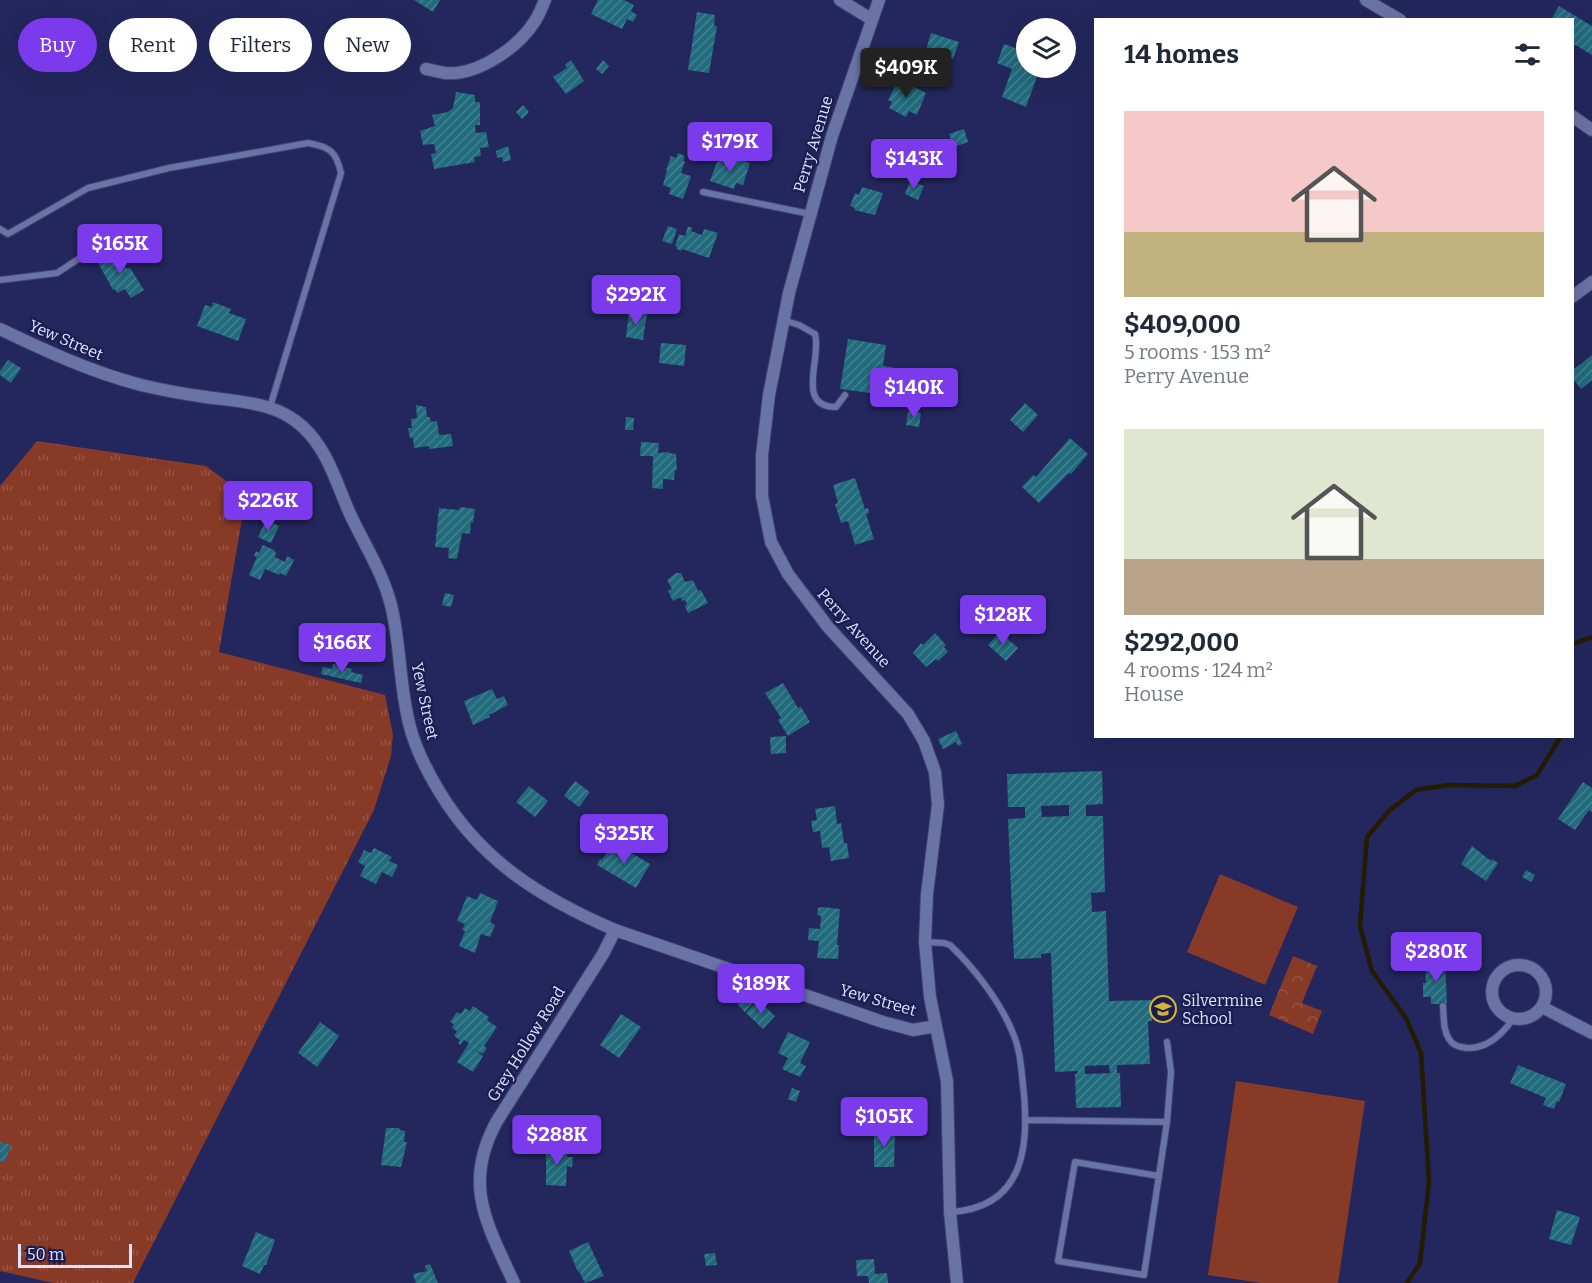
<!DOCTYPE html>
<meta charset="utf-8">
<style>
body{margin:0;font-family:Bitter,serif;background:#f6f6f7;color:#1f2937;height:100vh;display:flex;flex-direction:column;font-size:22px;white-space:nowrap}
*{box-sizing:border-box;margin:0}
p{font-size:20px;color:#747a83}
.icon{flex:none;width:33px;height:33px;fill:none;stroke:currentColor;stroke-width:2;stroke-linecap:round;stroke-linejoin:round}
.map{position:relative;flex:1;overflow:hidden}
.drawer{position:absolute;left:1094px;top:18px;width:480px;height:720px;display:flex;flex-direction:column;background:#fff;border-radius:0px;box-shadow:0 6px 24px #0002}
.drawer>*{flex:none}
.guide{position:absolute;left:18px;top:18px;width:570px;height:54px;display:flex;gap:12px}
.tools{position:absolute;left:1016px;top:18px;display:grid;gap:12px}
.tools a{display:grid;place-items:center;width:60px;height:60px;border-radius:50%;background:#fff;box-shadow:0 6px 24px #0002;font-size:30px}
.scale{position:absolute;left:18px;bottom:15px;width:114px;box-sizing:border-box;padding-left:6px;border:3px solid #dde3fe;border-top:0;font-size:16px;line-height:21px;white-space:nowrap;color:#dde3fe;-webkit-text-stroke:4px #1b1d51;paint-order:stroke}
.price{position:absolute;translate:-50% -51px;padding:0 14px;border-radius:6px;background:#7c3aed;color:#fff;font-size:20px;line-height:39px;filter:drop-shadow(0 2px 3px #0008)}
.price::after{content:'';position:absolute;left:50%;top:36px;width:18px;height:14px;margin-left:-9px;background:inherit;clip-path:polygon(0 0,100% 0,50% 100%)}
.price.current{background:#222;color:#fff}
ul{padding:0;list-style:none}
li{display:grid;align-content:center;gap:12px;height:318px;padding:0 30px}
li span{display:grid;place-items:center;height:186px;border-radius:0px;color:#555}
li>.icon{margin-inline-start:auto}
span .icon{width:108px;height:108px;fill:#fffc;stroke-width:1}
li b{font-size:26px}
h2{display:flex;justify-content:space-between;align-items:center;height:72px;padding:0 30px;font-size:26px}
.tag{padding:0 21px;border-radius:27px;background:#fff;box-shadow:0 6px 24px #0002;font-size:21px;line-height:54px}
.tag.current{background:#7c3aed;color:#fff}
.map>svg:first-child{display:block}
.grass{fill:url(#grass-tufts)}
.park{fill:url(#park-crowns)}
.pitch{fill:#873a26}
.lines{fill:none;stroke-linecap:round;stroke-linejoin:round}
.stream{stroke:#231c00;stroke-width:4.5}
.building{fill:url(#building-hatch);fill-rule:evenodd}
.lane-casing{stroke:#3d4174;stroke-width:8}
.street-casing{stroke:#3d4174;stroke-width:14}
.lane{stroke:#6a73a5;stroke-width:6}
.street{stroke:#6a73a5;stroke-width:12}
.labels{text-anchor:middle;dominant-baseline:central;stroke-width:4.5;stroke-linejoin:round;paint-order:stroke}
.street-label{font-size:16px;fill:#dde3fe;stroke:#1b1d51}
.poi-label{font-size:16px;fill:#dde3fe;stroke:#1b1d51;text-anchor:start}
</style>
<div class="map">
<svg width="1592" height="1283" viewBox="0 0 1592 1283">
<defs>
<pattern id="grass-tufts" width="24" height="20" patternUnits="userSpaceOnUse" patternTransform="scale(1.5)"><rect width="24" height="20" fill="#873a26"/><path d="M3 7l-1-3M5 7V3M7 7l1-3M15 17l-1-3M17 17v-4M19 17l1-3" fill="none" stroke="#985647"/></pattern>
<pattern id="park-crowns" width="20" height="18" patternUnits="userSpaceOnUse" patternTransform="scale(1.5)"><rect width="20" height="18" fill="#873a26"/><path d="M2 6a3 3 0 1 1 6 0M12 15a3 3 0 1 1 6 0" fill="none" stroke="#985647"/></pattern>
<pattern id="building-hatch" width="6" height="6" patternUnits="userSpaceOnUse" patternTransform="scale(1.5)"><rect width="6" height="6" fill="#216b7c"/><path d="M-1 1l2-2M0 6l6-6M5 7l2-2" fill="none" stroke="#418090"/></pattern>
</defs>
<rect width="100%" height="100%" fill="#23275d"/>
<!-- grass -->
<path class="grass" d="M37 441 206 466 246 496 219 652 385 695 393 735 391 756 374 810 133 1283H53L0 1271V486Z"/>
<!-- park -->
<path class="park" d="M1293 956 1317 966 1302 1003 1322 1011 1313 1034 1269 1015Z"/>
<!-- pitch -->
<path class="pitch" d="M1220 874 1298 907 1265 985 1187 952Z
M1236 1081 1365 1101 1338 1283H1261L1208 1275Z"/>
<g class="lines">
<!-- stream -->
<path class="stream" d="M1572 644 1592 637
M1407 1283 1420 1263 1429 1182 1421 1053 1406 1018 1372 971 1360 926 1367 837 1390 810 1416 790 1448 785 1515 786 1537 775 1561 736"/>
</g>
<!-- building -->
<path class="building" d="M414 0H440L433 12Z
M598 0H624L634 5 631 11 637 15 633 22 627 19 622 29 591 14Z
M1559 6 1592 26V55L1572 43V20H1551Z
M697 12 715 15 714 26H717L709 73 688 70Z
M931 33 959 42 953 59 926 50Z
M1004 44 1026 52V68H1038L1036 73 1038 74 1026 107 1002 97 1012 69 997 63Z
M571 60 584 81 566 94 553 77 567 68 565 65Z
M603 60 609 66 602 74 596 69Z
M899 79 926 93 917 115 909 111 906 117 889 108 892 102 888 100Z
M456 92 475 95V102H480V125H475L476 133 486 132 489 147 480 148 481 156 474 157 475 162 434 169 431 154 436 153 434 144 423 145 420 131 435 126 432 115 448 112 453 108Z
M523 105 529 112 522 119 516 112Z
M964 129 968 142 954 147 949 134Z
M508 146 511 160 503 162 502 157 497 158 496 151Z
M678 153 685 156 683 161H685L681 173 691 176 683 199 669 194 671 188 663 185 667 170H666L671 156 676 158Z
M732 157 750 163 743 185 736 183 734 189 710 181 718 159 726 160 725 162 728 163Z
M910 181 924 186 918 200 905 194Z
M862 187 883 193 875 215 854 210 855 208 850 206 855 193 859 195Z
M668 226 677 229 672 244 662 241Z
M688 226 692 228 691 231 702 235 704 229 718 233 709 258 682 249 681 251 677 249V247L675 246 679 234 685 236Z
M115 250 127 269 130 268 144 290 131 298 125 289 117 293 115 289 113 290 97 261Z
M213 302 231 309 229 313 246 319 238 341 197 326 205 305 212 307Z
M629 312 647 314 643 340 626 337Z
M848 339 886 345 883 366 892 367 891 382 889 387 880 386 879 394 840 389Z
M661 343 686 345 684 366 659 363Z
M1592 355V380L1581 389 1572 378V371Z
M8 360 21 368 11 383 0 375V371Z
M1025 403 1038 415 1023 432 1010 420Z
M416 405 426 407 427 417H430L431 422 437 421 439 435 451 434 453 446 429 449V446L414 448 413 438H410L408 428H412L411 419 417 418Z
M908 411 921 413 919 427 906 425Z
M626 417 634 418 633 430H625Z
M1070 438 1088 454 1071 474 1069 473 1039 503 1022 487 1033 475 1036 477Z
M641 442 659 443 658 453 669 452V453L676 454 677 470H675L674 480 663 479V489L652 488 653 456H640Z
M855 478 865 509 868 508 869 513 866 514 874 539 855 545 848 521 841 523 835 504 838 503 833 485Z
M460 507 475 509 473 523 471 522 470 534 462 533 457 559 448 558 449 548 435 547 439 508 459 510Z
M266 520 279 526 271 543 258 537Z
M263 545 274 550 276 553 275 557 285 562 287 556 294 560 286 576 280 573 279 575 265 569 260 580 249 575 257 557 254 556 256 551 259 553Z
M676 573H681L685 582 693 580 698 591 701 590 708 603 688 613 685 606 687 604 685 600 682 601 681 597 673 601 668 591 672 589 667 580Z
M445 593 454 595 451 607 442 605Z
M1000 632 1018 648 1006 661 988 645Z
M935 633 946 645 944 647 948 652 938 661 936 659 926 667 913 653 921 643 923 645Z
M333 664 352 669 351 672 363 675 361 683 321 674 323 667 332 669Z
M783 683 798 708 801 707 810 722 788 736 778 720 781 718 765 693Z
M492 689 497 699 504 696 508 705 489 715 490 717 473 725 464 701Z
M956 731 962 744 958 746 956 742 943 749 938 739Z
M786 736V753L771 754 770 737Z
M1102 771 1103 804 1086 805V816H1103L1105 892 1091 893 1092 912 1106 911 1109 1001 1151 1000 1152 1021H1148L1150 1064 1117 1065V1073H1120L1121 1107 1076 1108 1075 1074H1077L1078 1071 1055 1072 1051 953 1041 954V958L1014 959 1008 819 1025 818V807H1008L1007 774ZM1069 805V816L1042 817 1041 806ZM1109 1065 1110 1073 1085 1074V1066Z
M575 781 590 792 579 807 564 796Z
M1583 782 1592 788V812L1589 810 1575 830 1558 819Z
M529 786 548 801 535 817 516 802Z
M835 806 837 824 841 823 844 843H847L849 858 831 861 829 847 822 848 820 831 813 832 811 821 817 820 815 809Z
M613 842 650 864 636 888 597 865 600 859 602 860Z
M1472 846 1491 861 1492 859 1498 863 1486 881 1461 864Z
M374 848 392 857 389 861 398 865 392 877 382 872 376 884 360 876 365 866 358 862 364 850 371 853Z
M1526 870 1535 875 1531 882 1522 877Z
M480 893 498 901 490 922 495 925 490 937 481 934 475 953 459 946 465 931 462 930 465 924 457 921 467 896 477 900Z
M822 907 840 909 837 945H839L838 959 817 958 819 941 808 940 809 928 820 929 821 916 817 915 818 908Z
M1445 962 1447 1004H1431V997H1423V983H1426L1425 963Z
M745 996 753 1003 745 1012 737 1004Z
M754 1004 758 1008 762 1004 775 1016 763 1029 746 1013Z
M473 1006 489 1017 487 1020 497 1027 484 1046 487 1048 483 1054 475 1050 483 1056 473 1072 457 1062 469 1043 464 1040 460 1045 458 1043 460 1040 454 1036 457 1031 452 1028 454 1024 450 1022 457 1012 461 1014 465 1008 470 1011Z
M621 1014 641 1027 619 1058 600 1045Z
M320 1022 339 1036 317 1067 298 1053Z
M788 1032 810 1042 800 1063 806 1066 800 1077 782 1069 788 1058 778 1053Z
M1518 1065 1566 1084 1559 1102 1557 1101 1554 1109 1543 1105 1546 1098 1510 1083Z
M792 1088 800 1091 796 1102 788 1099Z
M386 1128H400L399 1130 405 1131 404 1142H407L401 1167 381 1165Z
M874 1129H895L894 1167H874Z
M0 1142 11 1145 5 1162 0 1161Z
M546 1148 568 1149 567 1157H573L572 1167 567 1166 566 1186 546 1185Z
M1557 1210 1580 1217 1571 1245 1549 1239Z
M256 1232 275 1240 266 1265H264L260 1274 242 1266Z
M588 1242 604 1276 585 1283 579 1271 578 1272 569 1251Z
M715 1253 717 1265 706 1266 704 1254Z
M874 1259 875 1274 887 1273 888 1283H869L868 1276H857L856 1260Z
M430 1264 438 1283H416L413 1274 427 1271 425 1266Z"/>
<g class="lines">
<defs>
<path id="lane" d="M703 192 810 214
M0 229 8 234 88 188 169 168 308 143C330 147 336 151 341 173L270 407
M0 280 57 273 101 244
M783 320 799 325 815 334C822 358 795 407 836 407L845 395
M925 942 944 943 950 945C974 968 999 1000 1012 1031 1020 1048 1021 1066 1023 1085 1030 1145 1025 1208 950 1212
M1443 1006C1444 1018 1443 1030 1449 1039 1452 1044 1456 1046 1461 1047 1484 1052 1501 1036 1513 1019
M1167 1042 1171 1072 1167 1122
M1026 1120 1167 1122 1144 1275 1058 1261 1075 1162 1159 1176"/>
<path id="street" d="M840 0 871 19
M879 0 832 136 789 293 769 395 762 455V496L771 542 788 574 828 627 908 714 924 741 935 772 938 805 927 894 925 942 930 997 947 1081 950 1212 957 1283
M1366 0 1400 20
M426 69C432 70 438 72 445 73 477 76 518 48 535 21 539 15 542 7 545 0
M1572 116 1592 130
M1572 297 1592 282
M0 329C46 351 91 372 141 385 162 390 184 394 206 397 241 402 276 402 303 427 328 450 337 485 350 514 364 544 383 573 391 605 401 645 399 687 410 727 416 750 427 771 439 791 481 861 541 898 615 930L883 1022 913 1030 936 1026
M1492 992a27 27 0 1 1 54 0a27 27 0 1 1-54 0Z
M1542 1007 1592 1033
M514 1283C487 1224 462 1184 497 1121L603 954 615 930"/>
</defs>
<!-- lane casing -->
<use href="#lane" class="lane-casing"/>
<!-- street casing -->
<use href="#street" class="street-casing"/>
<!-- lane -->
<use href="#lane" class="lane"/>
<!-- street -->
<use href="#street" class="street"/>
</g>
<!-- icons -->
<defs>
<symbol id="school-ring" viewBox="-11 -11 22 22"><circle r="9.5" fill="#1b1d51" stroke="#d3b635" stroke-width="1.5"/><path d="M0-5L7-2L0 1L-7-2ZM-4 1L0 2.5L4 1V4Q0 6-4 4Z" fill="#d3b635"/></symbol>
</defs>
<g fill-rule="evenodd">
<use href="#school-ring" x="1148" y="994" width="30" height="30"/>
</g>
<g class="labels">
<!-- street labels -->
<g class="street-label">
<text transform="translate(813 144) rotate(-73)">Perry Avenue</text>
<text transform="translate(66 340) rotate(23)">Yew Street</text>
<text transform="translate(854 628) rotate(48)">Perry Avenue</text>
<text transform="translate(425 701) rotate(78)">Yew Street</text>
<text transform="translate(878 1000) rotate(16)">Yew Street</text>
<text transform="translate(526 1044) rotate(-58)">Grey Hollow Road</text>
</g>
<!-- poi labels -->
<g class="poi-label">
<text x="1182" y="1000">Silvermine<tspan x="1182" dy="18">School</tspan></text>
</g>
</g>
</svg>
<div class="tools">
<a><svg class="icon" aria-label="layers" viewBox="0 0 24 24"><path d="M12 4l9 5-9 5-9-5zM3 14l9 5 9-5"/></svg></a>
</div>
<div class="scale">50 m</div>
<b class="price current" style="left:906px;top:99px">$409K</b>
<b class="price" style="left:730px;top:173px">$179K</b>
<b class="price" style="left:914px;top:190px">$143K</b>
<b class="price" style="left:120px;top:275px">$165K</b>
<b class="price" style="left:636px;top:326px">$292K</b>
<b class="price" style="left:914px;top:419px">$140K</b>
<b class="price" style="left:268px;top:532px">$226K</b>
<b class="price" style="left:1003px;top:646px">$128K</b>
<b class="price" style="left:342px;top:674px">$166K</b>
<b class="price" style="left:624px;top:865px">$325K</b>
<b class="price" style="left:1436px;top:983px">$280K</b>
<b class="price" style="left:761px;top:1015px">$189K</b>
<b class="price" style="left:884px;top:1148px">$105K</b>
<b class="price" style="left:557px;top:1166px">$288K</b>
<div class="guide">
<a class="tag current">Buy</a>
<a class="tag">Rent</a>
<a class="tag">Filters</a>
<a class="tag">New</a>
</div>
<section class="drawer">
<h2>14 homes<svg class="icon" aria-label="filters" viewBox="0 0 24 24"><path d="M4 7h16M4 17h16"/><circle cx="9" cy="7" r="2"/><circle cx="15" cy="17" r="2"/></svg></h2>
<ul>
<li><span style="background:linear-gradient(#f6c9c9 65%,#c2b280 0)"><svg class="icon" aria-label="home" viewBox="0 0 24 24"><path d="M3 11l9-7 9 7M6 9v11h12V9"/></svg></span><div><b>$409,000</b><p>5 rooms · 153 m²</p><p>Perry Avenue</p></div></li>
<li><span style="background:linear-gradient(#dfe7d0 70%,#b9a48a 0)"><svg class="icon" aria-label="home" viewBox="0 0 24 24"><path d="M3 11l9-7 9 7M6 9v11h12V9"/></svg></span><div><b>$292,000</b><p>4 rooms · 124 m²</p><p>House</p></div></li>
</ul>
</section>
</div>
